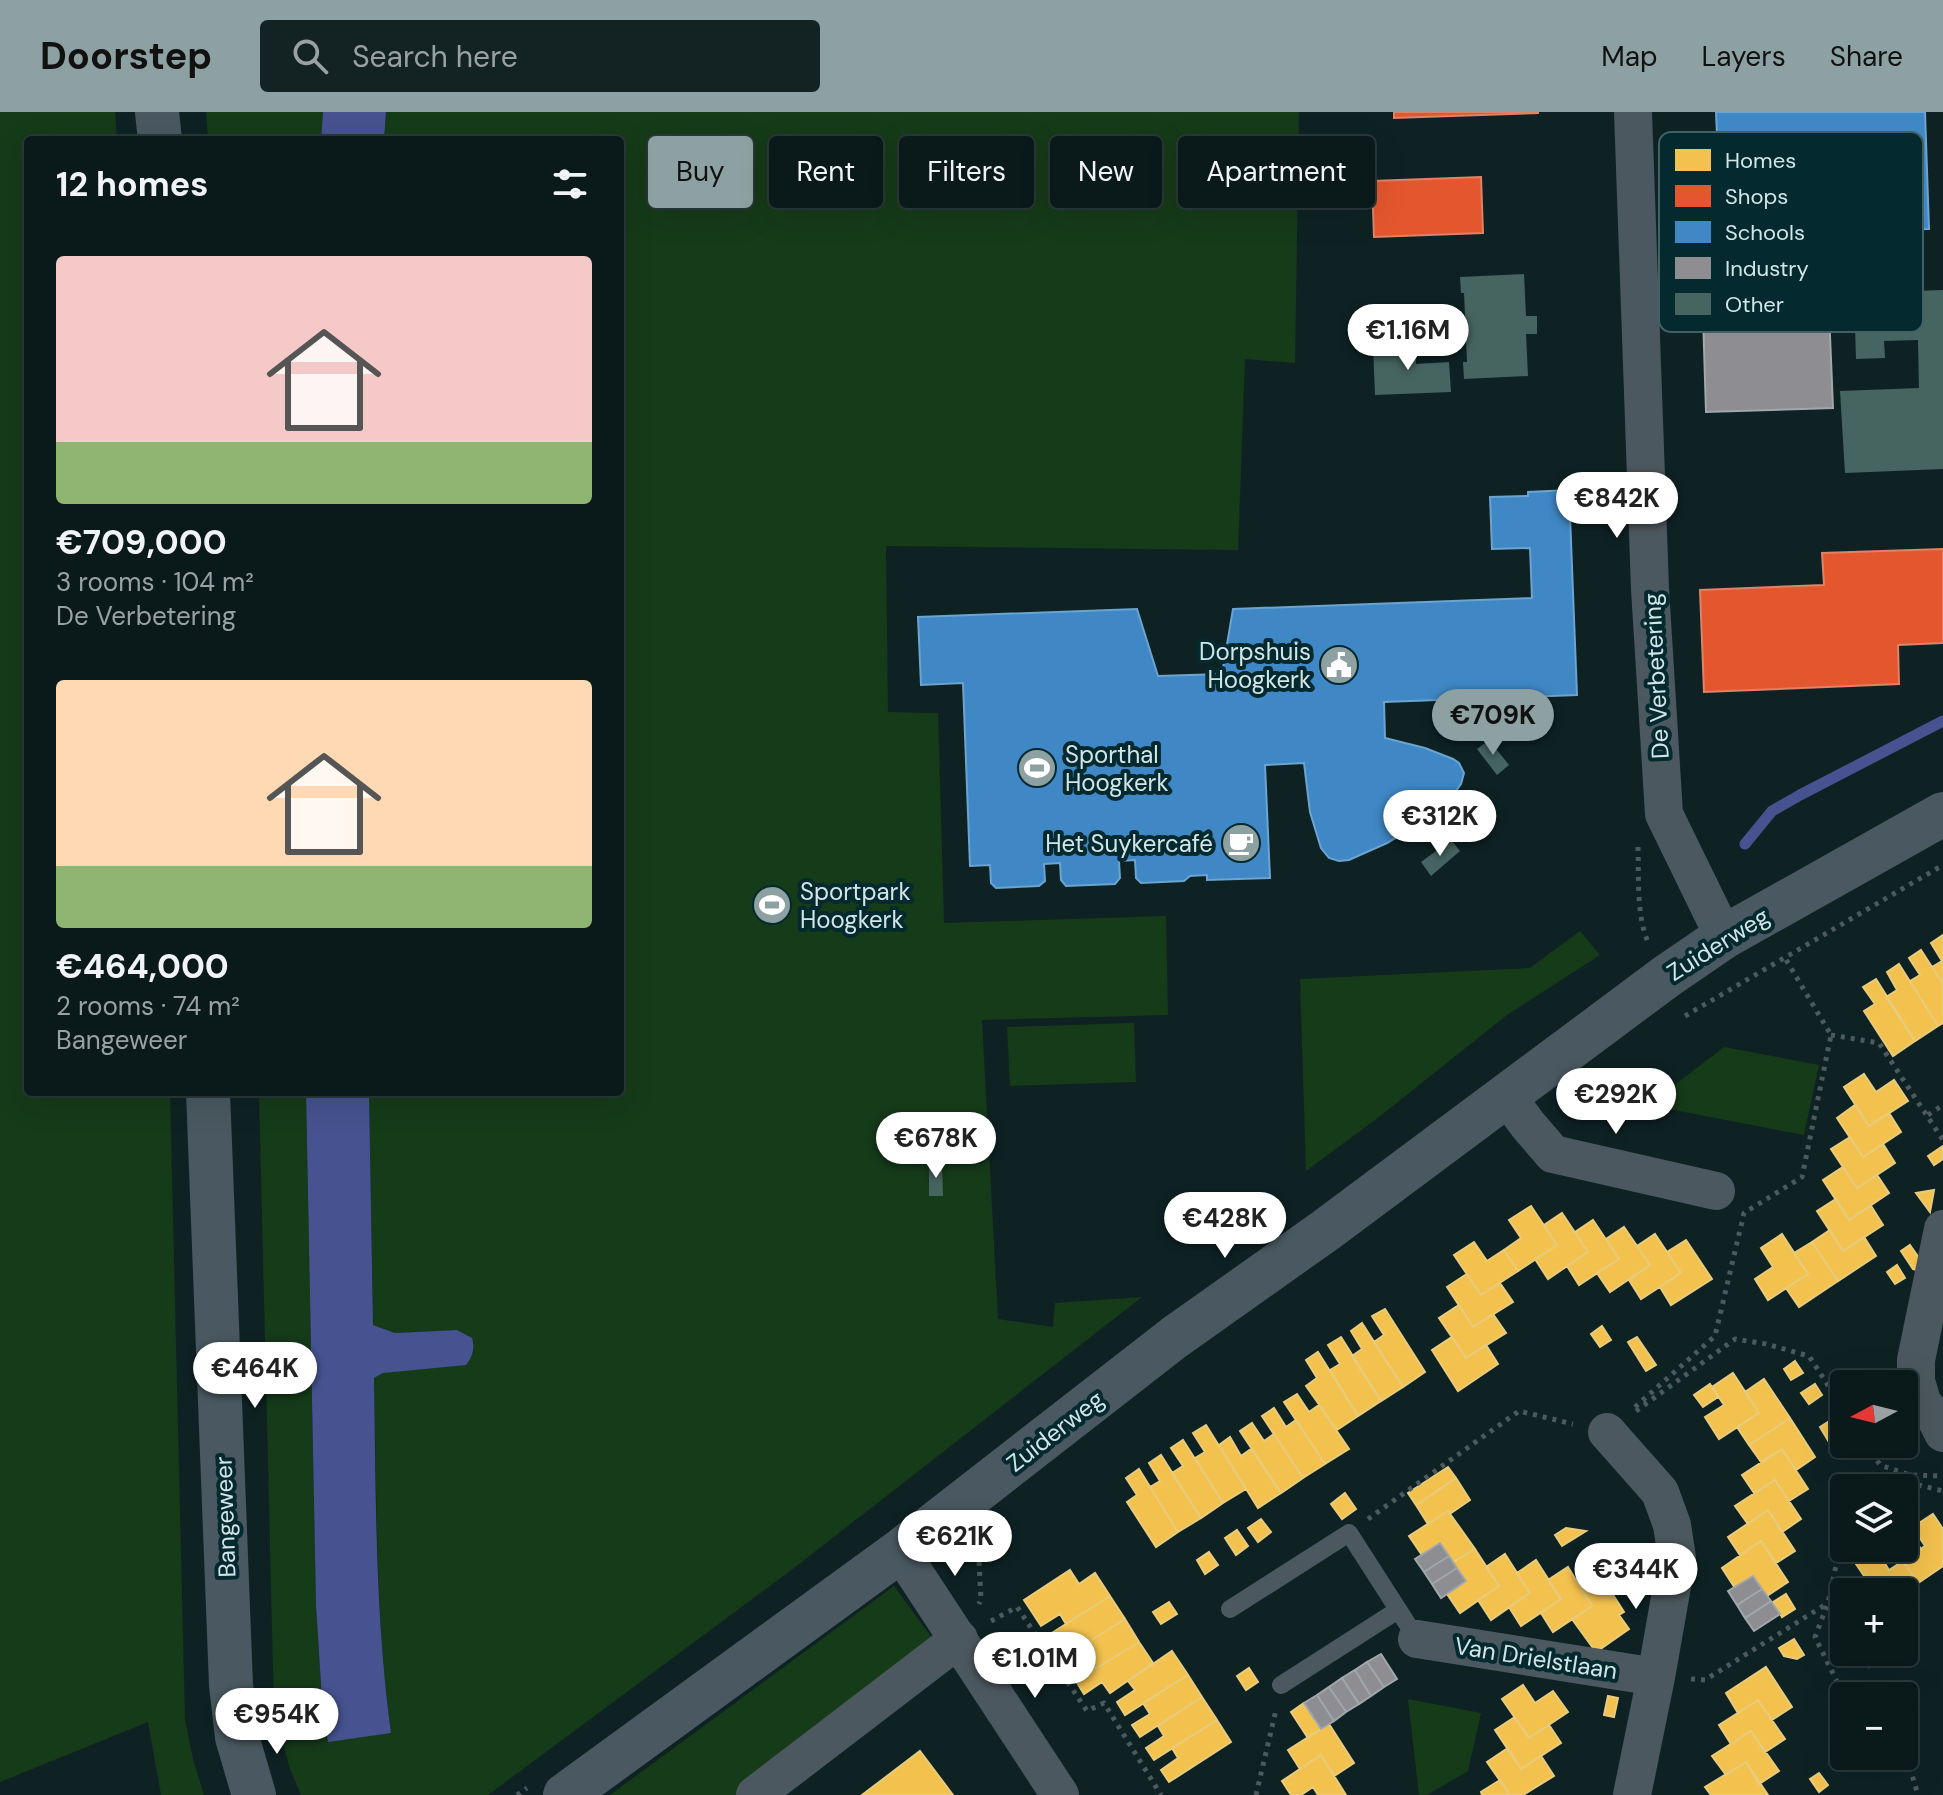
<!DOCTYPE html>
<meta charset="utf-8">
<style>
body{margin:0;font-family:"DM Sans",sans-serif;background:#132324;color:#f1f3f6;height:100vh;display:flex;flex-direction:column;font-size:30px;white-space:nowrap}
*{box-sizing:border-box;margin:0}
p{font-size:26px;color:#99a1a3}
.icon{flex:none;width:44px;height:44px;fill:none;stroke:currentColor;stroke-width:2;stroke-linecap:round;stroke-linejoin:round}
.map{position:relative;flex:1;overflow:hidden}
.details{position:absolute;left:24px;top:24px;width:600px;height:960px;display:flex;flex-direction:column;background:#0a1a1b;border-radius:8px;box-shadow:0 8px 32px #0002,0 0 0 2px #2a383a}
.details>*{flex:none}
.banner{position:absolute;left:648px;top:24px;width:760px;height:72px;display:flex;gap:16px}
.needle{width:52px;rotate:263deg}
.tools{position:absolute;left:1830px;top:1258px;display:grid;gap:16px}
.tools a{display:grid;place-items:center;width:88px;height:88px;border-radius:8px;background:#0a1a1b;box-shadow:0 8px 32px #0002,0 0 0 2px #2a383a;font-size:40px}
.price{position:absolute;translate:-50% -68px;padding:0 18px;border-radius:28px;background:#fff;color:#222;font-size:26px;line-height:52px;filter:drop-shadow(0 2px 4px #0008)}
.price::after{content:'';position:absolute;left:50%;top:48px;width:24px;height:18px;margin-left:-12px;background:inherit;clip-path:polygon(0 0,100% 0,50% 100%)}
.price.selected{background:#8da1a3;color:#111}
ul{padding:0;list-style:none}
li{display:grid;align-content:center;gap:16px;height:424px;padding:0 32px}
li span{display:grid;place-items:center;height:248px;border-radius:8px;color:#555}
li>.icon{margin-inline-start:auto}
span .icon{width:144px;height:144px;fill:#fffc;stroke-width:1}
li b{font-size:34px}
h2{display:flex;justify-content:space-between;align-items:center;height:96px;padding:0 32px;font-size:34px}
.chip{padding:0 28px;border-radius:8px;background:#0a1a1b;box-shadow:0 8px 32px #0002,0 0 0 2px #2a383a;font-size:28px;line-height:72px}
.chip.selected{background:#8da1a3;color:#111}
header{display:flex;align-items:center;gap:48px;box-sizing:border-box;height:112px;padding:0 40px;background:#8da1a3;color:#111}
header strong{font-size:38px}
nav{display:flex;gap:44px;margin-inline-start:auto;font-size:28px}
.search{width:560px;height:72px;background:#132324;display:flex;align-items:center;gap:20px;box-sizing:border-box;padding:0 28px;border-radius:8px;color:#99a1a3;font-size:30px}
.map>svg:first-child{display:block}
.green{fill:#163b19}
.water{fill:#465390}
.homes{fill:#f2c14e;stroke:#e8cc7c;stroke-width:2}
.shops{fill:#e4572e;stroke:#df8266;stroke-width:2}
.schools{fill:#3f88c5;stroke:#6ba4d0;stroke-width:2}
.industry{fill:#8d8d92;stroke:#a2a7ac;stroke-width:2}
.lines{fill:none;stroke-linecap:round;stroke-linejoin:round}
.stream{stroke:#465390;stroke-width:11}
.building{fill:#466561}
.path{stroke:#4c595d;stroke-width:5;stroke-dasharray:4 6;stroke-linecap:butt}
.lane{stroke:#4c585f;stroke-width:18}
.street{stroke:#4c585f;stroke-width:38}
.secondary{stroke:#4a5961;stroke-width:44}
.labels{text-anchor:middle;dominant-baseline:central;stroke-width:8;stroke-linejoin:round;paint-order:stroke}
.poi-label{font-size:24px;fill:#d2e5e8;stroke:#04292e;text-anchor:end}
.street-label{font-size:24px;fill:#d2e5e8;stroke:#04292e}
.key{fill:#04292e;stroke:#426166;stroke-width:2}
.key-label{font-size:22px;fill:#d2e5e8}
</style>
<header>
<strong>Doorstep</strong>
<div class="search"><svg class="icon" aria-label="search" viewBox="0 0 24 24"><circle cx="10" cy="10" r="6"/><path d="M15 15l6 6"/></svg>Search here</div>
<nav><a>Map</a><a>Layers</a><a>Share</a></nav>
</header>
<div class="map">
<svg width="1943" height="1683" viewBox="0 0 1943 1683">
<rect width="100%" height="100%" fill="#0e2224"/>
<!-- green -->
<path class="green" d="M0 0H115L117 28H28V980H170L185 1608 193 1647 204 1683H161L148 1610 0 1670Z
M206 0H323L321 28H208Z
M386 0H1299L1295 251 1245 247 1238 438 886 434 888 600 938 601 944 811 1166 804 1168 903 982 908 998 1207 1053 1215 1055 1191 1142 1185 794 1456 488 1683H301L290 1657 274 1598 259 980H306L316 1494 322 1588 391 1621C375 1503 377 1384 374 1266L383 1261 474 1241 471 1226 457 1218 395 1221 373 1213 369 980H620V28H384Z
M1580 819 1600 843 1507 903 1379 1005 1306 1059 1300 867 1530 856Z
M1134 911 1136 970 1010 974 1007 915Z
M1724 935 1819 953 1804 1023 1648 993 1652 971 1672 975Z
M894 1474 935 1530 738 1683H610Z
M1408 1587 1481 1601 1468 1659 1427 1683H1419Z"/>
<!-- water -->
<path class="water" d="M323 0H386L384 28H321Z
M306 980H369L373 1213 395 1221 457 1218 472 1226C475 1238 473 1243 466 1253L383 1261 374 1266C376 1384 375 1504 391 1621L328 1630 322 1588 316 1494Z"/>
<!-- homes -->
<path class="homes" d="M1943 823V872L1932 855 1942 849 1931 831Z
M1921 838 1943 872V911L1938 914 1910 869 1920 863 1909 846Z
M1899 852 1938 914 1915 929 1886 885 1897 878 1887 860Z
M1876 867 1915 929 1893 944 1864 899 1875 892 1863 875Z
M1864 962 1876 980 1894 968 1908 989 1869 1014 1844 975Z
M1855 993 1869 1014 1889 1001 1901 1020 1863 1045 1837 1006Z
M1850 1025 1863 1045 1883 1032 1895 1051 1857 1076 1831 1037Z
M1943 1034V1047L1934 1053 1928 1044Z
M1843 1055 1857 1076 1877 1063 1889 1081 1849 1108 1823 1068Z
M1934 1078 1930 1100 1916 1081Z
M1836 1087 1849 1108 1871 1094 1883 1113 1843 1139 1817 1099Z
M1531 1094 1557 1133 1518 1159 1504 1138 1521 1126 1509 1108Z
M1562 1101 1588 1140 1548 1167 1535 1147 1557 1133 1544 1113Z
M1593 1108 1619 1147 1579 1173 1567 1154 1588 1140 1575 1120Z
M1624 1115 1650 1153 1610 1180 1597 1161 1619 1147 1606 1127Z
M1830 1118 1843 1139 1864 1125 1876 1144 1838 1169 1812 1130Z
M1655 1122 1681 1161 1641 1187 1629 1168 1650 1153 1637 1134Z
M1782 1122 1808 1162 1768 1188 1755 1167 1773 1155 1761 1136Z
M1686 1128 1712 1167 1671 1193 1660 1175 1681 1161 1667 1140Z
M1474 1130 1487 1149 1504 1138 1518 1159 1481 1183 1454 1143Z
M1812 1130 1838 1169 1799 1195 1786 1176 1808 1162 1794 1141Z
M1910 1133 1919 1146 1917 1158 1913 1157 1901 1139Z
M1897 1153 1905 1166 1895 1172 1887 1160Z
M1467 1162 1481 1183 1500 1171 1513 1190 1473 1215 1447 1175Z
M1459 1193 1473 1215 1493 1202 1506 1221 1466 1246 1439 1206Z
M1385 1197 1425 1260 1403 1275 1374 1230 1384 1223 1372 1204Z
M1362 1211 1403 1275 1381 1289 1352 1244 1362 1237 1351 1219Z
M1602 1214 1611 1228 1600 1235 1591 1222Z
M1341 1225 1381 1289 1358 1304 1330 1258 1340 1252 1328 1233Z
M1452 1225 1466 1246 1486 1233 1498 1252 1458 1279 1432 1238Z
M1637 1225 1656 1253 1646 1259 1628 1230Z
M1318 1240 1358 1304 1337 1318 1306 1274 1317 1266 1306 1248Z
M1795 1249 1803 1261 1791 1268 1784 1257Z
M1733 1261 1759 1301 1719 1327 1705 1305 1724 1293 1712 1275Z
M1764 1267 1790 1306 1749 1333 1737 1315 1759 1301 1745 1280Z
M1710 1272 1718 1285 1703 1295 1694 1283Z
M1815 1272 1822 1283 1809 1292 1801 1281Z
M1297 1282 1309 1300 1319 1293 1349 1337 1325 1352 1284 1290Z
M1274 1296 1286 1315 1296 1308 1325 1352 1303 1366 1262 1304Z
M1839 1303 1844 1311V1327L1832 1335 1820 1315Z
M1790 1306 1815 1345 1796 1358 1782 1337 1761 1350 1749 1333Z
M1252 1311 1264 1329 1274 1322 1303 1366 1281 1381 1240 1319Z
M1206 1313 1246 1377 1223 1391 1195 1346 1205 1340 1193 1321Z
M1230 1325 1241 1344 1251 1337 1281 1381 1258 1396 1219 1333Z
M1183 1328 1223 1391 1201 1406 1172 1361 1183 1354 1171 1336Z
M1782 1337 1808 1377 1789 1389 1775 1368 1754 1381 1742 1363Z
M1161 1343 1201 1406 1178 1420 1150 1375 1160 1369 1149 1351Z
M1448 1355 1456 1366 1416 1393 1408 1381Z
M1139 1357 1178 1420 1156 1435 1127 1390 1137 1383 1126 1366Z
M1456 1366 1470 1388 1451 1401 1448 1399 1428 1412 1416 1393Z
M1775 1368 1801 1407 1782 1420 1768 1398 1748 1412 1735 1394Z
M1345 1381 1356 1397 1342 1407 1331 1392Z
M1768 1398 1795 1439 1776 1451 1761 1429 1740 1443 1728 1425Z
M1448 1399 1475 1437 1453 1450 1440 1431 1422 1443 1409 1424Z
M1933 1402 1943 1417V1454L1918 1471 1903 1449 1925 1434 1913 1415Z
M1261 1407 1271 1420 1258 1430 1248 1416Z
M1566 1416 1586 1419 1562 1434 1555 1423Z
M1237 1418 1248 1434 1236 1443 1225 1426Z
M1909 1420 1921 1437 1908 1445 1901 1436H1904V1423Z
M1761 1429 1788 1470 1767 1484 1753 1464 1735 1476 1722 1456Z
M1475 1437 1499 1474 1460 1501 1447 1482 1466 1469 1453 1450Z
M1877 1439 1889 1458 1903 1449 1918 1471 1903 1480H1875L1856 1452Z
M1209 1440 1218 1453 1205 1462 1197 1448Z
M1505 1442 1530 1481 1491 1508 1478 1488 1499 1474 1486 1455Z
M1536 1448 1561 1487 1521 1514 1509 1495 1530 1481 1517 1461Z
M1568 1455 1592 1494 1553 1520 1541 1501 1561 1487 1548 1468Z
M1070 1458 1079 1472 1095 1461 1110 1484 1066 1512 1060 1502 1041 1514 1024 1488Z
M1599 1461 1624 1500 1619 1503 1629 1517 1596 1540 1572 1507 1592 1494 1580 1474Z
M1904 1479 1916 1499 1904 1507 1903 1480Z
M1786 1482 1795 1497 1782 1505 1773 1490Z
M1110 1484 1125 1507 1081 1535 1074 1525 1055 1537 1047 1524Z
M1169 1490 1177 1502 1161 1512 1153 1500Z
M1125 1507 1139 1530 1095 1557 1089 1547 1070 1560 1062 1547Z
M1794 1527 1804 1543 1797 1547 1784 1544 1779 1536Z
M1139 1530 1153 1551 1110 1581 1102 1570 1084 1582 1076 1569Z
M1172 1539 1188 1563 1125 1603 1117 1590 1135 1578 1128 1569Z
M1859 1540H1892L1869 1555Z
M1766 1555 1792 1595 1772 1608 1758 1588 1738 1601 1726 1581Z
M1249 1556 1258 1570 1246 1578 1237 1564Z
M1188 1563 1202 1585 1140 1625 1132 1613 1150 1602 1143 1591Z
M1523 1573 1535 1591 1553 1579 1568 1600 1529 1626 1502 1587Z
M1608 1584 1618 1586 1614 1605 1604 1603Z
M1202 1585 1217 1608 1154 1648 1146 1636 1164 1624 1158 1614Z
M1758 1588 1785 1627 1765 1640 1751 1619 1731 1632 1719 1613Z
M1304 1591 1321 1617 1308 1626 1291 1600Z
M1515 1605 1529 1626 1549 1613 1561 1631 1521 1657 1495 1618Z
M1217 1608 1231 1630 1169 1670 1161 1658 1178 1646 1172 1636Z
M1329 1612 1354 1651 1334 1664 1321 1643 1300 1657 1288 1638Z
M1751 1619 1779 1659 1759 1672 1746 1650 1726 1663 1712 1644Z
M1508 1636 1521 1657 1541 1644 1554 1664 1523 1683H1510L1487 1650Z
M920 1639 953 1683H862Z
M1321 1643 1346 1683H1318L1313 1675 1301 1683H1291L1282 1669Z
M1746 1650 1768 1683H1711L1705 1675Z
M1819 1661 1828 1673 1819 1680 1810 1667Z
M1500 1668 1510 1683H1482L1481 1680Z"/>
<!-- shops -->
<path class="shops" d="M1394 0H1538V1L1394 6Z
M1481 65 1483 121 1374 125 1372 69Z
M1943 437V531L1898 533 1899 572 1704 580 1700 478 1824 473 1822 441Z"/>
<!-- schools -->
<path class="schools" d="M1716 0H1925L1929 117 1876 118 1878 163 1789 167 1786 89 1720 92Z
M1569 378 1577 583 1384 590 1385 626 1425 636 1453 647 1459 651 1464 661 1461 672 1453 683 1404 721 1387 731 1349 748 1339 749 1329 746 1321 736 1310 700 1304 651 1265 653 1270 766 1207 768V763L1190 764 1184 769 1141 771 1136 766 1135 748 1119 749 1120 766 1115 772 1066 774 1061 768 1060 751 1044 752 1045 769 1039 774 996 776 991 771 990 753 970 754 963 571 921 573 918 505 1137 497 1158 564 1222 562 1233 497 1532 486 1530 436 1492 437 1490 385 1528 384V380Z"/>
<!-- industry -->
<path class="industry" d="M1829 199 1833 296 1706 300 1703 203Z
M1440 1431 1449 1444 1424 1460 1415 1447Z
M1449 1444 1457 1456 1432 1472 1424 1460Z
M1457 1456 1466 1469 1441 1486 1432 1472Z
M1753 1464 1762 1477 1737 1493 1728 1479Z
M1762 1477 1771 1489 1745 1506 1737 1493Z
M1771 1489 1780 1502 1754 1519 1745 1506Z
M1381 1542 1397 1567 1384 1575 1367 1550Z
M1367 1550 1384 1575 1371 1584 1355 1558Z
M1355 1558 1371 1584 1359 1592 1342 1566Z
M1342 1566 1359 1592 1346 1600 1329 1575Z
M1329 1575 1346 1600 1334 1609 1317 1583Z
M1317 1583 1334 1609 1321 1617 1304 1591Z"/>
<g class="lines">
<!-- stream -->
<path class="stream" d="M1745 732 1772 699 1800 683 1943 609"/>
</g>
<!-- building -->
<path class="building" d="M1524 162 1526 204H1537V222H1526L1528 264 1464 267 1463 250H1467L1464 181H1461L1460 165Z
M1943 178V357L1845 361 1840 279 1919 276 1918 228 1884 229 1885 246 1856 247 1854 181Z
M1415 233 1416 252 1449 250 1451 280 1375 283 1373 234Z
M1489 628 1509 653 1497 663 1477 637Z
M1451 728 1460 739 1431 764 1421 750Z
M929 1051H942L943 1084H929Z"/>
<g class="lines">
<!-- path -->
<path class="path" d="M1638 735C1639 764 1636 806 1649 832
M1685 904 1943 753
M1831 923 1879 931 1943 1028
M1928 1003 1943 993
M1635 1295 1715 1224 1744 1101 1802 1065 1831 923 1785 846
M1636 1299 1735 1227 1766 1232 1809 1244 1844 1298
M1866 1332 1880 1353 1910 1363 1943 1364
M1856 1376 1861 1366 1874 1362 1943 1379
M1368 1407 1519 1299 1573 1312
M1844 1416 1828 1491 1815 1525 1842 1580 1849 1584
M978 1430 981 1487 979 1492
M991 1509 1017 1495 1087 1599 1104 1591 1161 1683
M1691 1567 1705 1568 1828 1491
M1904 1636 1918 1683
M517 1683 527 1676
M1256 1683 1276 1598"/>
<!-- lane -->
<path class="lane" d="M1230 1497 1349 1421 1417 1527
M1281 1573 1398 1498"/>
<!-- street -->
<path class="street" d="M1633 0 1650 477 1664 702 1724 825
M1506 983 1528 1013 1553 1042 1716 1079
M1943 1117 1916 1248V1269L1922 1290 1937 1309 1943 1321
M1607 1320 1660 1380 1672 1413 1677 1446 1656 1565 1632 1683
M900 1439 1060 1683
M1417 1527 1656 1565
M755 1683 959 1527"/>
<!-- secondary -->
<path class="secondary" d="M157 0 160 28
M208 980 231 1573 237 1625 254 1683
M565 1683 900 1439 1175 1225 1326 1118 1667 864 1724 825 1943 702"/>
</g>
<!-- icons -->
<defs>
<symbol id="civic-disc" viewBox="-11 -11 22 22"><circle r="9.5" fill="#8da1a3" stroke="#04292e"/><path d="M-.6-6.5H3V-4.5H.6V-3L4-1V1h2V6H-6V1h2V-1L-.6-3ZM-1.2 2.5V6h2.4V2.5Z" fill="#fff"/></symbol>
<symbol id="stadium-disc" viewBox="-11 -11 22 22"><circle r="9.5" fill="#8da1a3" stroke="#04292e"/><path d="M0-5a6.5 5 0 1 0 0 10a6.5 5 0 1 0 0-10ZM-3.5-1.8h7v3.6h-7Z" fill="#fff"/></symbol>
<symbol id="cafe-disc" viewBox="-11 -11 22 22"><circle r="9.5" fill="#8da1a3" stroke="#04292e"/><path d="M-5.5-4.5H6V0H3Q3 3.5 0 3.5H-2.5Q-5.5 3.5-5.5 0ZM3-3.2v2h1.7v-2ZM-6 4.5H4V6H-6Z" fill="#fff"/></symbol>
</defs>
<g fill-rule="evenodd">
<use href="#civic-disc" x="1317" y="531" width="44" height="44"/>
<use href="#stadium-disc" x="1015" y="634" width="44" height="44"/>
<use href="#cafe-disc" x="1219" y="709" width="44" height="44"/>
<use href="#stadium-disc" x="750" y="771" width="44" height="44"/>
</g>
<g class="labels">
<!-- poi labels -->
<g class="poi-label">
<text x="1311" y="539">Dorpshuis<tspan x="1311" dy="28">Hoogkerk</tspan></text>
<text x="1065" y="642" text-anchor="start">Sporthal<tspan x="1065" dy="28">Hoogkerk</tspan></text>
<text x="1213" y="731">Het Suykercafé</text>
<text x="800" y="779" text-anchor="start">Sportpark<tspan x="800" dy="28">Hoogkerk</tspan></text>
</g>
<!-- street labels -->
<g class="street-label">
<text transform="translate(1656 564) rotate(-93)">De Verbetering</text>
<text transform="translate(1718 832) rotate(-32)">Zuiderweg</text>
<text transform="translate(1055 1319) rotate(-38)">Zuiderweg</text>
<text transform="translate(225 1405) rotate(-92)">Bangeweer</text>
<text transform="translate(1536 1546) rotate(9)">Van Drielstlaan</text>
</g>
</g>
<!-- legend -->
<rect x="1659" y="20" width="264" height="200" rx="12" class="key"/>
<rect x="1675" y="37" width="36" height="22" fill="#f2c14e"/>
<rect x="1675" y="73" width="36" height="22" fill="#e4572e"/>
<rect x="1675" y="109" width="36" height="22" fill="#3f88c5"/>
<rect x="1675" y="145" width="36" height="22" fill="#8d8d92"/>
<rect x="1675" y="181" width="36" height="22" fill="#466561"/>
<g class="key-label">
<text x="1725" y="56">Homes</text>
<text x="1725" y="92">Shops</text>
<text x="1725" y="128">Schools</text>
<text x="1725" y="164">Industry</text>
<text x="1725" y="200">Other</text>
</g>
</svg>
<div class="tools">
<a><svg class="needle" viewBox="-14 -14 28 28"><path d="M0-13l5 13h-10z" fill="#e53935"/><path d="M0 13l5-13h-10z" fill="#99a1a3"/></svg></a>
<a><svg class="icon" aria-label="layers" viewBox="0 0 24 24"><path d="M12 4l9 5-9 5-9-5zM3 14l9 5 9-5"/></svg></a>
<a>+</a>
<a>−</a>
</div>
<b class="price" style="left:1408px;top:260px">€1.16M</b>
<b class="price" style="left:1617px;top:428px">€842K</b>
<b class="price selected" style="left:1493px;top:645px">€709K</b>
<b class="price" style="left:1440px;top:746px">€312K</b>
<b class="price" style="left:1616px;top:1024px">€292K</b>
<b class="price" style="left:936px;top:1068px">€678K</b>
<b class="price" style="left:1225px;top:1148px">€428K</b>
<b class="price" style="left:255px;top:1298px">€464K</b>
<b class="price" style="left:955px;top:1466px">€621K</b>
<b class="price" style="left:1636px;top:1499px">€344K</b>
<b class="price" style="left:1035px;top:1588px">€1.01M</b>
<b class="price" style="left:277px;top:1644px">€954K</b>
<div class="banner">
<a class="chip selected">Buy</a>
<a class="chip">Rent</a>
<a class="chip">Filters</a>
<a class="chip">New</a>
<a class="chip">Apartment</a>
</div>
<section class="details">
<h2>12 homes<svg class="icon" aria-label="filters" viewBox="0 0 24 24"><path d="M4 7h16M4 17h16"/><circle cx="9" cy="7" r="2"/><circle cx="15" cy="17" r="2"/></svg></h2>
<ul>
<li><span style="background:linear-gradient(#f6c9c9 75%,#8fb573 0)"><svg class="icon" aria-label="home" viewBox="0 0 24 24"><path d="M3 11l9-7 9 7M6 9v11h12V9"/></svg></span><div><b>€709,000</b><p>3 rooms · 104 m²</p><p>De Verbetering</p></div></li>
<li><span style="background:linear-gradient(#ffd9b3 75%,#8fb573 0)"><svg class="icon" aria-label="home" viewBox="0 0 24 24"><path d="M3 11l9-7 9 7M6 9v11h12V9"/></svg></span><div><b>€464,000</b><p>2 rooms · 74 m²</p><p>Bangeweer</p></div></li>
</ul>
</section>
</div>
